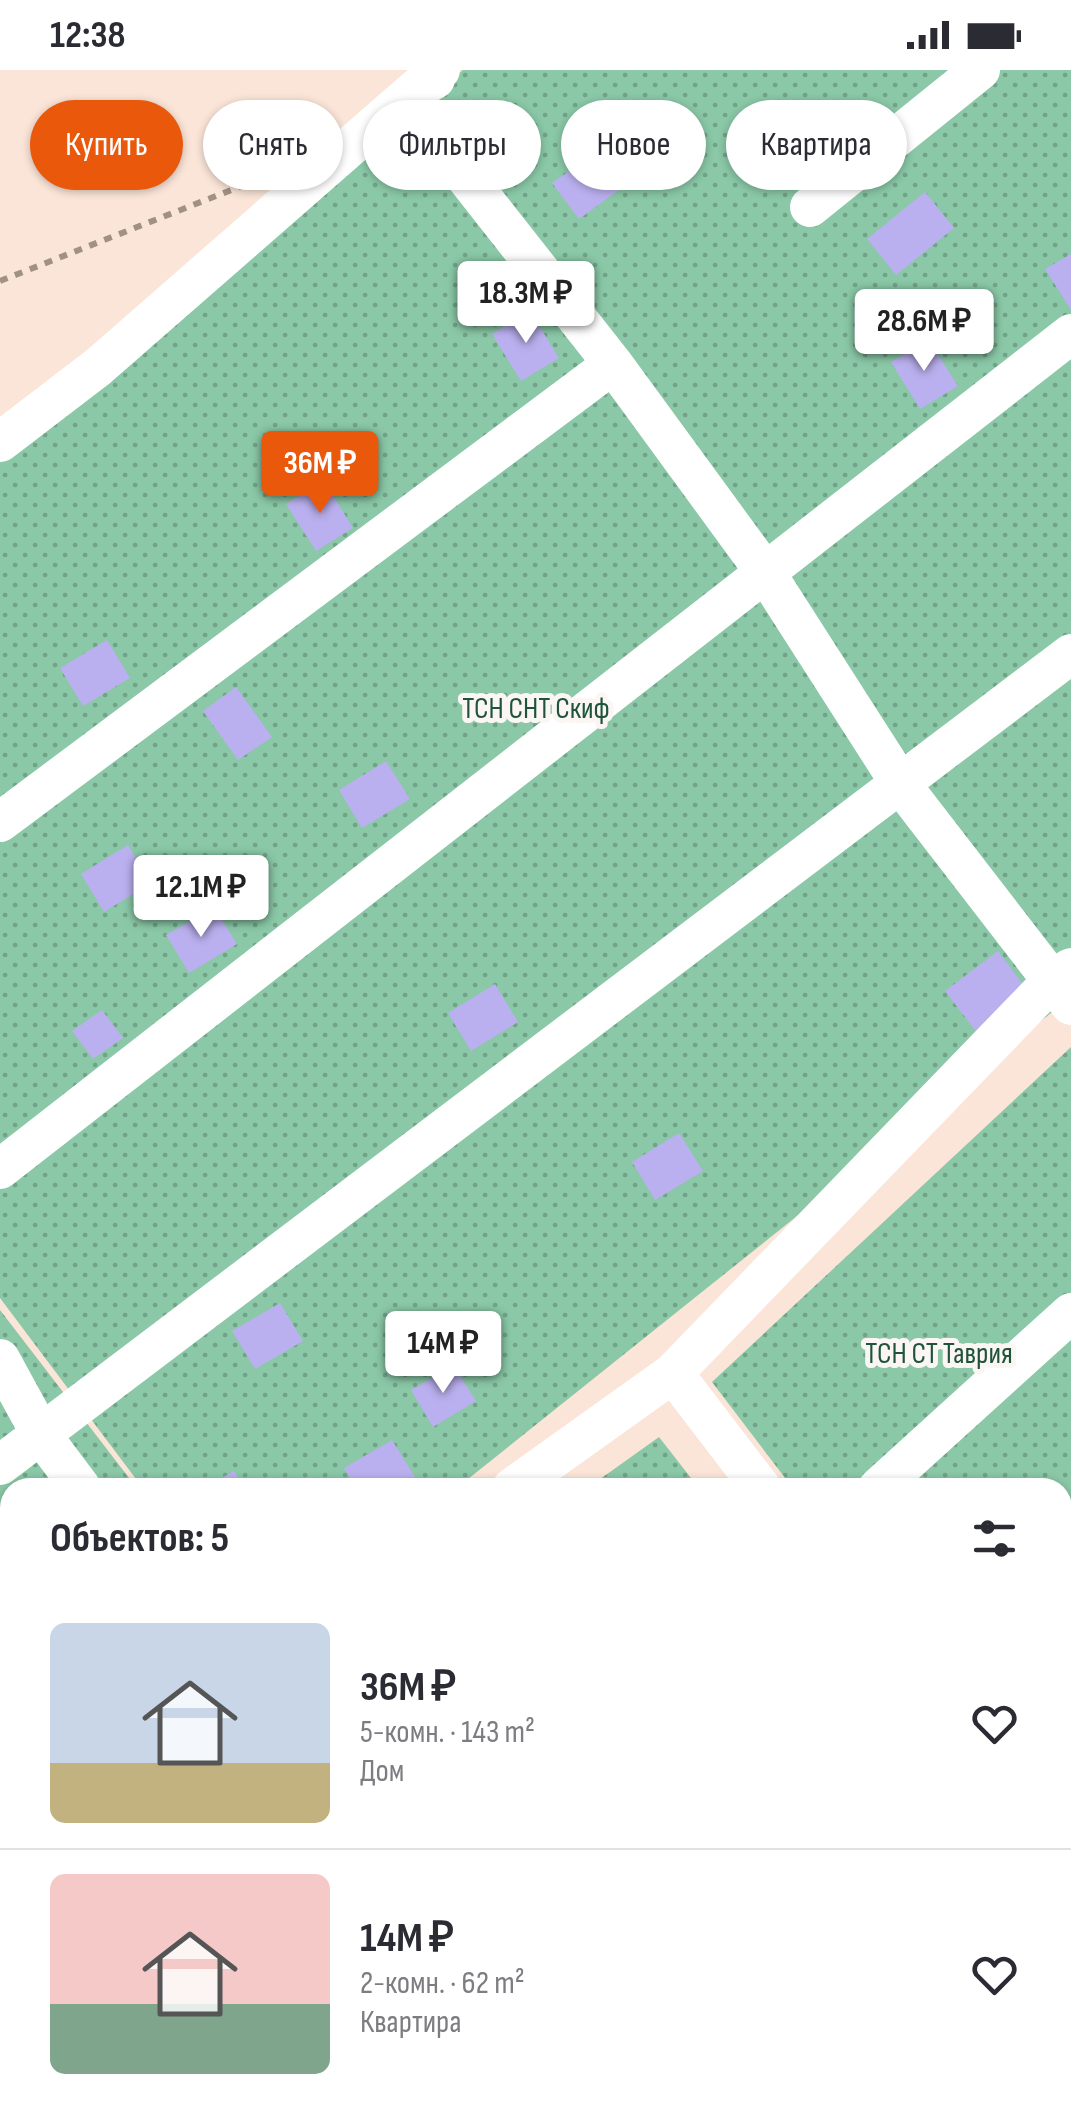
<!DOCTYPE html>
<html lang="ru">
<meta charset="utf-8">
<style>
body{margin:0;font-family:"Sofia Sans Condensed",sans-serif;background:#f7f7f7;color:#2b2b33;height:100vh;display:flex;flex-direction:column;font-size:38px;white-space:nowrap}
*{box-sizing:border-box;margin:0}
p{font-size:32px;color:#7c7c81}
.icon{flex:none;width:55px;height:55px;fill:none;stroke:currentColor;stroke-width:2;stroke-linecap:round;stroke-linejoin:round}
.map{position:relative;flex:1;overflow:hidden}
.panel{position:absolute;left:0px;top:1408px;width:1072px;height:642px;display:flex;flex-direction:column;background:#fff;border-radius:30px 30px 0 0;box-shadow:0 2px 8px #0004}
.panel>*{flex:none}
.guide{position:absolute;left:30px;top:30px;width:1012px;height:90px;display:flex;gap:20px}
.price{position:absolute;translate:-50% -85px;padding:0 22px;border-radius:10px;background:#fff;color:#222;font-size:32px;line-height:65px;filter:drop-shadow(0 2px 5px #0008)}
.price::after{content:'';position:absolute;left:50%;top:60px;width:30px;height:22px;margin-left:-15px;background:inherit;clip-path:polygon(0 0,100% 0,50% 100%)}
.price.current{background:#ea580c;color:#fff}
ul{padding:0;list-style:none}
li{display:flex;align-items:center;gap:30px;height:250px;padding:0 50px}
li+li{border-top:2px solid #e1e1e2}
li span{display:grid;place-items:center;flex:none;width:280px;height:200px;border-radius:15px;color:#555}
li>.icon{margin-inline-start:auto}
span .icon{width:120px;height:120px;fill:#fffc;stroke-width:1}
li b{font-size:42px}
h2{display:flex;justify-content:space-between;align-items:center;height:120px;padding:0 50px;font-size:42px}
.pill{padding:0 35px;border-radius:45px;background:#fff;box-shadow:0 2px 8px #0004;font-size:35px;line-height:90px}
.pill.current{background:#ea580c;color:#fff}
.status{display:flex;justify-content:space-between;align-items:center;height:70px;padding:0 50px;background:#fff;direction:ltr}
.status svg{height:28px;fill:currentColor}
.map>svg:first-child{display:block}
.garden{fill:url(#garden-dots)}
.building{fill:#bbb0ef}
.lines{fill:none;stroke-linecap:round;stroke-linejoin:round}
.path{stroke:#a19086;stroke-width:6;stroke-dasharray:8 8;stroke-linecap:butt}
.minor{stroke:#fff;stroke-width:40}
.labels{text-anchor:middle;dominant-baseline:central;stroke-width:10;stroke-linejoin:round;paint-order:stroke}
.park-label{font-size:30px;fill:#1f543b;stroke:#fbf6f3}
</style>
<div class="status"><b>12:38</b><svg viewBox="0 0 49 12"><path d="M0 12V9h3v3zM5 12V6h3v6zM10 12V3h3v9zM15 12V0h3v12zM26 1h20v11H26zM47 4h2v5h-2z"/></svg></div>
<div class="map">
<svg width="1071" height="2048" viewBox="0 0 1071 2048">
<defs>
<pattern id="garden-dots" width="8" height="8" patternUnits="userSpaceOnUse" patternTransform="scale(2.5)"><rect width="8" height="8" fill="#8ac8a7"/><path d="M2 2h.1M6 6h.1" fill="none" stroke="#72a388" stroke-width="1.8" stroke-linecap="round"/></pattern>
</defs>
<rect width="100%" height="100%" fill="#fbe5d8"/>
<!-- garden -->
<path class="garden" d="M463 0H1071V927L458 1417H142L0 1228V350Z
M1071 977V1787L1062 1776V1418L792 1417 712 1312Z
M0 1240 136 1417 10 1418V1816L0 1824Z
M659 1367 698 1417H589Z
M10 1835V2040H1062L1063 1875 1071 1886V2048H0V1842Z"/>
<!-- building -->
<path class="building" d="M822 32 851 79 814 102 784 55Z
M598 81 623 117 579 149 552 113Z
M925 122 954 158 896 205 867 169Z
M1071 184V240L1045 199Z
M530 241 559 288 521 311 492 264Z
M928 269 958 316 920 339 891 292Z
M324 411 353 458 316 481 286 434Z
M107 570 130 608 83 636 60 598Z
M236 617 272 667 238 690 203 641Z
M386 691 410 729 362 758 339 720Z
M128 775 151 813 104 842 81 804Z
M214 837 237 874 189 903 166 865Z
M998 881 1031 925 978 964 945 921Z
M495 914 518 952 471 981 448 943Z
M102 940 123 968 93 989 72 961Z
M679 1063 703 1101 655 1130 632 1092Z
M280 1233 303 1271 255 1299 232 1261Z
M453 1295 476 1331 433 1357 411 1320Z
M392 1370 415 1407 398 1418H356L344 1398Z
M234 1401 244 1418H205L220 1409Z
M0 1496 10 1512V1518L0 1524Z"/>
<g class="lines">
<!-- path -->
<path class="path" d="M0 211 249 113"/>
<!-- minor -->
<path class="minor" d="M440 0 415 20 428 59 613 294 765 502 902 716 1071 935
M810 137 980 0
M0 372 98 297 415 20 435 9
M0 752 613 294
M0 1099 1071 264
M0 1289 42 1366 81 1418
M673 1303 761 1418
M0 1395 1071 584
M512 1418 673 1303 1053 910 1071 898
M878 1418 1071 1243
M1062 1610 1071 1602
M0 1789 10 1781
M1062 1806 1071 1817
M541 2040 547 2048"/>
</g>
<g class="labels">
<!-- park labels -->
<g class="park-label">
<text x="536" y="639">ТСН СНТ Скиф</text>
<text x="939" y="1284">ТСН СТ Таврия</text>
</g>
</g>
</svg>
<b class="price" style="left:526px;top:276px">18.3M ₽</b>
<b class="price" style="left:924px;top:304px">28.6M ₽</b>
<b class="price current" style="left:320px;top:446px">36M ₽</b>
<b class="price" style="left:201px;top:870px">12.1M ₽</b>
<b class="price" style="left:443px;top:1326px">14M ₽</b>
<div class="guide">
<a class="pill current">Купить</a>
<a class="pill">Снять</a>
<a class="pill">Фильтры</a>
<a class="pill">Новое</a>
<a class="pill">Квартира</a>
</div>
<section class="panel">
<h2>Объектов: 5<svg class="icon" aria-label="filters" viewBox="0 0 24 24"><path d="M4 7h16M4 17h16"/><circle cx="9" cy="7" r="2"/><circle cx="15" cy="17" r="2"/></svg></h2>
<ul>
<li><span style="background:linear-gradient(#c9d6e8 70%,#c2b280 0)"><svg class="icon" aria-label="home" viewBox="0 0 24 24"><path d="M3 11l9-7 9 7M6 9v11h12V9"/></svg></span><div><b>36M ₽</b><p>5-комн. · 143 m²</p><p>Дом</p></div><svg class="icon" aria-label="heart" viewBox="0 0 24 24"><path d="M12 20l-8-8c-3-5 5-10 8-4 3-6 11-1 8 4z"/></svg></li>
<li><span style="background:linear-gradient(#f6c9c9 65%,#7fa58c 0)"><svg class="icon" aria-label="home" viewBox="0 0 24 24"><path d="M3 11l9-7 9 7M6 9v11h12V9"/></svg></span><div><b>14M ₽</b><p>2-комн. · 62 m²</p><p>Квартира</p></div><svg class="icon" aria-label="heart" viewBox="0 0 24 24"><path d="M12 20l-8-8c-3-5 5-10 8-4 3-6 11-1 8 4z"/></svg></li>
</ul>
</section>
</div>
